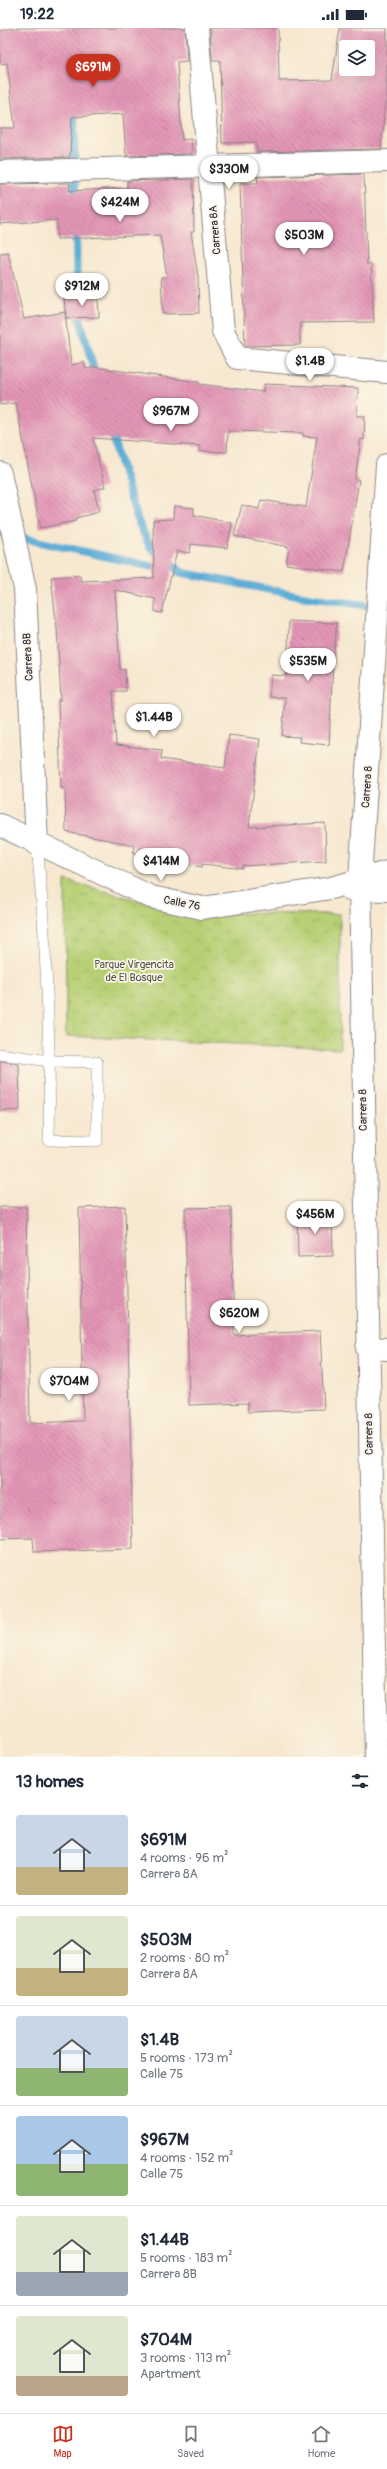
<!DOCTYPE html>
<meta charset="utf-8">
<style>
body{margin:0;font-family:Pangolin,sans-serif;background:#f2f2f3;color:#1f2937;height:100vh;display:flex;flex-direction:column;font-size:15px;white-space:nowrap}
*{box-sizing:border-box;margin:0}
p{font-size:13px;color:#747a83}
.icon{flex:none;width:22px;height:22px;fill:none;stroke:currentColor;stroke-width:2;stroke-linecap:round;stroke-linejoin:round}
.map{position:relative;height:1729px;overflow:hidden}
.side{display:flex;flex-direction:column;background:#fff;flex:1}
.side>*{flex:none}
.tools{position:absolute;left:339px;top:12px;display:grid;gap:8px}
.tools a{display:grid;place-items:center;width:36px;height:36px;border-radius:4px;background:#fff;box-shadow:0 4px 16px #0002;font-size:20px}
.price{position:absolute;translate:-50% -34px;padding:0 9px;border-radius:14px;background:#fff;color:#222;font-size:13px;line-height:26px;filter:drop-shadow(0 1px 2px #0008)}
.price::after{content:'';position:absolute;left:50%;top:24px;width:12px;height:9px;margin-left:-6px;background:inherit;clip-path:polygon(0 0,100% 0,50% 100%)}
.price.selected{background:#c8321e;color:#fff}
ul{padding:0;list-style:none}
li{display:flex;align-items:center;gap:12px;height:100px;padding:0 16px}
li+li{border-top:1px solid #e0e1e3}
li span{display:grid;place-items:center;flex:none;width:112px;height:80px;border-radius:4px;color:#555}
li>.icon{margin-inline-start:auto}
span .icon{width:48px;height:48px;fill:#fffc;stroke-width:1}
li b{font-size:17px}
h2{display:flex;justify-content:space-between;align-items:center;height:48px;padding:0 16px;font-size:17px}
.status{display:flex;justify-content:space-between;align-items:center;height:28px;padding:0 20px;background:#fff;direction:ltr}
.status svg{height:11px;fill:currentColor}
.dock{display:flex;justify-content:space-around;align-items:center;height:56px;border-top:1px solid #e0e1e3;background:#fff;font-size:11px;color:#747a83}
.dock a{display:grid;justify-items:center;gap:2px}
.dock .selected{color:#c8321e}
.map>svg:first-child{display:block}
.park{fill:url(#park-crowns);stroke:#6c7958}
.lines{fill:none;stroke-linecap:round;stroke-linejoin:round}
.stream{stroke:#5dadd7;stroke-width:8}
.building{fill:url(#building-back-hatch);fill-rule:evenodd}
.lane-casing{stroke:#8c8586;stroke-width:12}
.street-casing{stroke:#8c8586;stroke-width:24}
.secondary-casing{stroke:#8c8586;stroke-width:24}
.lane{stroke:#fff;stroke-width:11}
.street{stroke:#fff;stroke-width:22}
.secondary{stroke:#fff;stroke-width:22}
.labels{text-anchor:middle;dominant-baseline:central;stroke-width:3.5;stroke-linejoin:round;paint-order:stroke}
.street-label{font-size:11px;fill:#22223b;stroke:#fcf5e5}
.park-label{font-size:11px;fill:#4f564c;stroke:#fcf5e5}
</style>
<div class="status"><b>19:22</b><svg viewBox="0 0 49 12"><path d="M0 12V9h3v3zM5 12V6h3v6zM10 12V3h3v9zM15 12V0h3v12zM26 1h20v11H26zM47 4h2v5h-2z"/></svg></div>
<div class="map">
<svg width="387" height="1729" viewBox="0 0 387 1729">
<defs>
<pattern id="park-crowns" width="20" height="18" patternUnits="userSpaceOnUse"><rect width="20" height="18" fill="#b7d075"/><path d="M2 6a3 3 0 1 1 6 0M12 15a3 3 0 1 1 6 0" fill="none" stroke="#9db266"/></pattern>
<pattern id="building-back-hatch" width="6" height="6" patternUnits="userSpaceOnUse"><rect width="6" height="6" fill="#e496b7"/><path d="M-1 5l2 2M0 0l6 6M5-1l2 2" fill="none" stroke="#b87a96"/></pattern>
</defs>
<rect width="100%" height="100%" fill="#fcf5e5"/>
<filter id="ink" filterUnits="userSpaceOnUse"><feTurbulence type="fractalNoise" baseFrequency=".025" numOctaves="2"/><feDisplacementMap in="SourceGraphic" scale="8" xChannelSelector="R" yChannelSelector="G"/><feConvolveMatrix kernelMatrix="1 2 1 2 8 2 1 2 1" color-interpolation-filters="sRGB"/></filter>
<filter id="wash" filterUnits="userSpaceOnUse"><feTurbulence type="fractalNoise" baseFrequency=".012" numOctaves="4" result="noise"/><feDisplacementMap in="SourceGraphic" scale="16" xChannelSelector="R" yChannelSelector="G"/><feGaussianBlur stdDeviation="0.9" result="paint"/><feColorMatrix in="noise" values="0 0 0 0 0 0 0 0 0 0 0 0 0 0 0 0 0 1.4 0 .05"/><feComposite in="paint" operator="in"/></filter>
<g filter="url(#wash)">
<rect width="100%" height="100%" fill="#f7e8d0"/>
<!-- park -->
<path class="park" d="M65 852 147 875 201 885 340 886V1021L66 1008Z"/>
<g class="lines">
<!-- stream -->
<path class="stream" d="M74 80 75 172
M76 200 77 280 96 349
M110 401 138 493 150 519 183 545
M0 505 163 541
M179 544 307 569 378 579"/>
</g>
<g id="blocks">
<!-- building -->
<path class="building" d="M13 0H185L187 33 177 34 182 112 191 111 192 126 126 128 123 86 72 89 70 129 0 131V100H15L7 35 0 36V3Z
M210 0H278L279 53 332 52 340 0H387V75H385L381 121 257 124 256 114 222 115 220 32H212ZM346 19H368V41H346Z
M364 146 367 237 371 236 374 294 300 295V317L245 318 240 155H258L257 149Z
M193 151 194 204H191L198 248 199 285 163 286 161 249H167L160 207 57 211V192L0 196V156L70 155 69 163 127 160V153Z
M8 224 24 291 65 284 71 337 84 334 86 341 94 339 199 354V356L263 364 264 356 358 360 357 388H365L364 412 361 411 355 451 359 452 344 544 286 536 289 519 234 508 242 477 259 481 261 472 306 479 317 409 303 408V405L228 403 227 424 200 423V418L93 410 105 459 94 462 99 484 76 490V493L40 500 16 375 0 377V225Z
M98 268 99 289 66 290 64 269Z
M174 478 194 480V487L232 495 227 520 191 516 190 525 177 523 162 585 155 584V571L115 562 120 642 125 641 126 663H113L116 717 162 722 161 731 225 740 229 707 260 711 249 799 325 795 326 833 243 838V841L203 836 202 839 133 825 134 817 66 804 65 760H61L59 704 58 672H61L57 601 51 549 80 547 81 553 154 550 153 492 173 491Z
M289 593 337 595 333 633 329 717 299 714 300 709 282 708 285 670 269 669 271 647 287 648Z
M0 1033 19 1036 20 1082 0 1083Z
M125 1178 133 1521 34 1524 33 1510 0 1511V1179H26L30 1395 83 1393 79 1180Z
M231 1179 234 1307 320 1303 324 1381 248 1384V1375L189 1377 185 1180Z
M332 1185 333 1228 298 1229 297 1186Z"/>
</g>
</g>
<g filter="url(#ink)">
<use href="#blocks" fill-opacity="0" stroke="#8c8586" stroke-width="1"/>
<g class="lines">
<defs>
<path id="lane" d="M0 1026 50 1033 97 1034V1113L49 1112C51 1013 46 914 37 816"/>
<path id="street" d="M197 0 223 303 237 330 387 344
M0 144 387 133
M0 445 25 561 37 816
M360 851 387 437
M367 1320 387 1321"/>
<path id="secondary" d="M0 797 151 869 202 880 331 860 387 844
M360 851 376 1729
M350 861 387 862"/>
</defs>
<!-- lane casing -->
<use href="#lane" class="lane-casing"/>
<!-- street casing -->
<use href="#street" class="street-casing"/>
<!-- secondary casing -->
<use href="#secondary" class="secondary-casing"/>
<!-- lane -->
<use href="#lane" class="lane"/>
<!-- street -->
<use href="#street" class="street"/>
<!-- secondary -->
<use href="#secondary" class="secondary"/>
</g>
</g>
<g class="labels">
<!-- street labels -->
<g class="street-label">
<text transform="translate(215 202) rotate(-95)">Carrera 8A</text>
<text transform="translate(28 629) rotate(-93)">Carrera 8B</text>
<text transform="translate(367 759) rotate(-86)">Carrera 8</text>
<text transform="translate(182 875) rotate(11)">Calle 76</text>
<text transform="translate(363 1082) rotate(-91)">Carrera 8</text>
<text transform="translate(369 1406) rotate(-91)">Carrera 8</text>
</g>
<!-- park labels -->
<g class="park-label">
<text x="134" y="936">Parque Virgencita<tspan x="134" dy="13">de El Bosque</tspan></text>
</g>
</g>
</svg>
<div class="tools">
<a><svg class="icon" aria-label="layers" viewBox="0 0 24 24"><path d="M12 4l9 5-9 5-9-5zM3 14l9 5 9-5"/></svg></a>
</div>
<b class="price selected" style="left:93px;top:60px">$691M</b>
<b class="price" style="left:229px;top:162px">$330M</b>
<b class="price" style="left:120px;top:195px">$424M</b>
<b class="price" style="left:304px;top:228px">$503M</b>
<b class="price" style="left:82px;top:279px">$912M</b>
<b class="price" style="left:310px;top:354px">$1.4B</b>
<b class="price" style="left:171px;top:404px">$967M</b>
<b class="price" style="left:308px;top:654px">$535M</b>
<b class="price" style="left:154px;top:710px">$1.44B</b>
<b class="price" style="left:161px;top:854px">$414M</b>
<b class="price" style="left:315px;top:1207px">$456M</b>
<b class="price" style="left:239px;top:1306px">$620M</b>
<b class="price" style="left:69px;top:1374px">$704M</b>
</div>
<section class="side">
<h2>13 homes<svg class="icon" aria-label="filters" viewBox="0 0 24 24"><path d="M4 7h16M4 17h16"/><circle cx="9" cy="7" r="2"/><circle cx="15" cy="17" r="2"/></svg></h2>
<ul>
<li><span style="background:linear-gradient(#c9d6e8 65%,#c2b280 0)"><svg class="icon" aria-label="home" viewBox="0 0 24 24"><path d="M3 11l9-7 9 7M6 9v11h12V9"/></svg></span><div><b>$691M</b><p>4 rooms · 96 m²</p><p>Carrera 8A</p></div></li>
<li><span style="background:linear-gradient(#dfe7d0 65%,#c2b280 0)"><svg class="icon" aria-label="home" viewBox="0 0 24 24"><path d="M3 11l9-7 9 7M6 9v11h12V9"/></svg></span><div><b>$503M</b><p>2 rooms · 80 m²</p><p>Carrera 8A</p></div></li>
<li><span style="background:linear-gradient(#c9d6e8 65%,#8fb573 0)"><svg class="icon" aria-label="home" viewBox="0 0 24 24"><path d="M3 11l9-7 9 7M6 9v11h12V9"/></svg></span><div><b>$1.4B</b><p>5 rooms · 173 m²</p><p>Calle 75</p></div></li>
<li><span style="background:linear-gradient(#a9c7e8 60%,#8fb573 0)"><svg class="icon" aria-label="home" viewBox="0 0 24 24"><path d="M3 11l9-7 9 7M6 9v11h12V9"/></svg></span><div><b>$967M</b><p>4 rooms · 152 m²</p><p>Calle 75</p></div></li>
<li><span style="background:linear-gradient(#dfe7d0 70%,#9aa5b1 0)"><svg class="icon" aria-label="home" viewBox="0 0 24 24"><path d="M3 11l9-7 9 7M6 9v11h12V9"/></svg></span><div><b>$1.44B</b><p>5 rooms · 183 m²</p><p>Carrera 8B</p></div></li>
<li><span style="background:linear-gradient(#dfe7d0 75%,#b9a48a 0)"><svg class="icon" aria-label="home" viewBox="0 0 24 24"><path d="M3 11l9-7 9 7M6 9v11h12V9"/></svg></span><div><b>$704M</b><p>3 rooms · 113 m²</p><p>Apartment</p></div></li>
</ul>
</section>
<nav class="dock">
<a class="selected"><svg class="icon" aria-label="map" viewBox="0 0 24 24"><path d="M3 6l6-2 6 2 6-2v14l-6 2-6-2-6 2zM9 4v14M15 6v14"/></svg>Map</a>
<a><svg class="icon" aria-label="saved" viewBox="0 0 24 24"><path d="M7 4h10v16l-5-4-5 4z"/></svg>Saved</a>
<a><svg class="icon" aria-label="home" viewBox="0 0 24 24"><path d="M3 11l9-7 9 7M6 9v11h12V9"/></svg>Home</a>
</nav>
